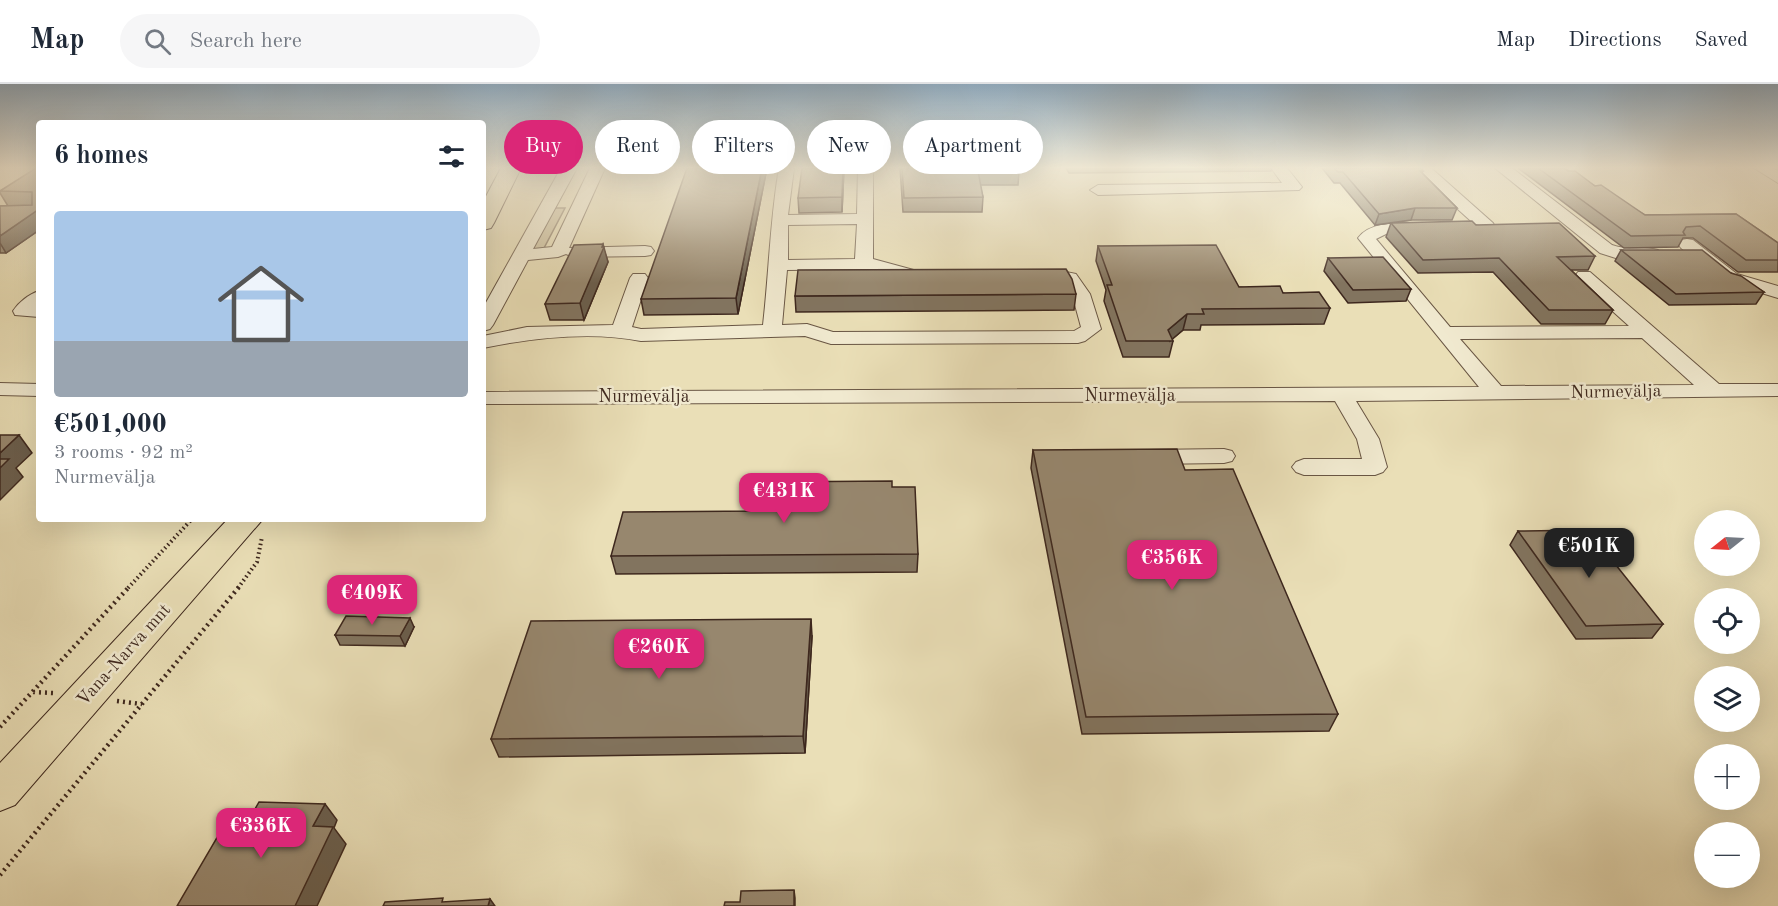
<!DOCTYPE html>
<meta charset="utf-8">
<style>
body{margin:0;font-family:"Old Standard TT",serif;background:#f6f6f7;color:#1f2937;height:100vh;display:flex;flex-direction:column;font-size:22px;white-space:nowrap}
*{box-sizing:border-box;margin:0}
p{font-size:20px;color:#747a83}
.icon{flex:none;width:33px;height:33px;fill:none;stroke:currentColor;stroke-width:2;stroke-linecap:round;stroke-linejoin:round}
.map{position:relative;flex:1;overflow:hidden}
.sheet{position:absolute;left:36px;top:36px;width:450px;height:402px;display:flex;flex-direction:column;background:#fff;border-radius:6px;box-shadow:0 6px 24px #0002}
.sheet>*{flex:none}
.top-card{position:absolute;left:504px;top:36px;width:570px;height:54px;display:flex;gap:12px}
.needle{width:39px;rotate:252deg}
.tools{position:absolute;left:1694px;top:426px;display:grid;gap:12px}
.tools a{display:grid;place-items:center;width:66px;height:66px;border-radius:50%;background:#fff;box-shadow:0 6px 24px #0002;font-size:30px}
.price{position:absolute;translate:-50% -51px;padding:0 14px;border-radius:12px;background:#db2777;color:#fff;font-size:20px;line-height:39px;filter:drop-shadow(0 2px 3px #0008)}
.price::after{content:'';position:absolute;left:50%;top:36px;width:18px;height:14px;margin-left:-9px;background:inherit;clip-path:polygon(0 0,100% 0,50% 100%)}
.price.current{background:#222;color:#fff}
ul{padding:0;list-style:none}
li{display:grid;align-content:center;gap:12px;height:318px;padding:0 18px}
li+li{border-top:2px solid #e0e1e3}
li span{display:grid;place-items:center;height:186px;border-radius:6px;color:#555}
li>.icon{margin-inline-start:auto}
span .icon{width:108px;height:108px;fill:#fffc;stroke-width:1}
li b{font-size:26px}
h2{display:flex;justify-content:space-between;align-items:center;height:72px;padding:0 18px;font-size:26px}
.pill{padding:0 21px;border-radius:27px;background:#fff;box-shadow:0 6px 24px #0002;font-size:21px;line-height:54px}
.pill.current{background:#db2777;color:#fff}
header{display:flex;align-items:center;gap:36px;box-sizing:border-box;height:84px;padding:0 30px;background:#fff;border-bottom:2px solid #e0e1e3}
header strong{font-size:28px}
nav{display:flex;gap:33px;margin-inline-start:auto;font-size:21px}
.search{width:420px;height:54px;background:#f6f6f7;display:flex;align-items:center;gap:15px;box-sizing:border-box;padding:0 21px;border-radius:33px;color:#747a83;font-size:22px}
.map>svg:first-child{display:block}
.green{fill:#cdc09d;stroke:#86745e;stroke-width:1.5}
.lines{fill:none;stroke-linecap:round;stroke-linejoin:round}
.minor-casing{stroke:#695644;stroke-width:2}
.major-casing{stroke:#3e281e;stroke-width:2}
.path-far1{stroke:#3e281e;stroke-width:4;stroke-dasharray:1.5 3;stroke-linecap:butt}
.path{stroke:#3e281e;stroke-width:4.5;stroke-dasharray:2 4;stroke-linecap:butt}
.minor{fill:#f1ead0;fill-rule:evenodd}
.major{fill:#eadfb7;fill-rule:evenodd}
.wall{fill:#82745f;stroke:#3e281e;stroke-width:1.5}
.shaded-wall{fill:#6a5e4d;stroke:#3e281e;stroke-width:1.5}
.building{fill:#97876e;stroke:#3e281e;stroke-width:1.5}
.labels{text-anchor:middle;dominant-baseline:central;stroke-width:5;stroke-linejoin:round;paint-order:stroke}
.street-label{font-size:18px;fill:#3e281e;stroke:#f1ead0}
</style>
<header>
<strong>Map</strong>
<div class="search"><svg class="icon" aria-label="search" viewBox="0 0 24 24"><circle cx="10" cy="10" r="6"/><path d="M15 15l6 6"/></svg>Search here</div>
<nav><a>Map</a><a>Directions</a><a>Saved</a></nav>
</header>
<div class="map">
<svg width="1778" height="822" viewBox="0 0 1778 822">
<rect width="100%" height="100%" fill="#eadfb7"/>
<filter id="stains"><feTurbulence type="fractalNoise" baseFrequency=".00333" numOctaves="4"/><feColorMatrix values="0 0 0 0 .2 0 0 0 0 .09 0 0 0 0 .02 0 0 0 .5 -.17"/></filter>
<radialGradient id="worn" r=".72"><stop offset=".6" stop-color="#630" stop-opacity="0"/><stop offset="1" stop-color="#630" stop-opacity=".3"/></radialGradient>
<!-- green -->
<path class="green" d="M554 124H565L544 164 535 166 533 165Z"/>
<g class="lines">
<defs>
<path id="minor" d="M561 84H577L533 165 552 163 590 84H605L569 164 645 162 651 163 654 167 651 171 645 172 573 173 566 170 558 173 528 176 493 241 490 245 483 247V224Z
M779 84H794L788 131 857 130 858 84H873V175L932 191 935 195 932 199 926 200 873 185 787 186 782 241 807 240 833 248 1074 247 1081 243 1072 210 1065 199 1038 198 1035 194 1038 190C1049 187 1065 187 1076 190L1090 210 1101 245 1085 257 1078 259 831 260 805 252 641 257C591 247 532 254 483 264V252L527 243 613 241 630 194 633 190H645L648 194 632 243 641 245 763 241C769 189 770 136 779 84ZM857 140 855 175 788 176V141Z
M1271 84H1287L1302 103 1299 106 1098 111 1090 106 1098 101 1282 99Z
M1417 84H1431L1493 139 1495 143 1493 147H1453L1451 143 1453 139 1472 138 1421 92Z
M1495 84H1512L1612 161C1628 167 1642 162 1658 166L1661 170 1658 174 1622 176 1600 169Z
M1754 84H1772L1778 87V99Z
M1421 139 1429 144 1427 148 1386 150 1376 155 1450 243 1629 242 1578 196 1575 192 1578 188H1590L1719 300H1778V312L1356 317 1379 355 1387 383 1383 388 1375 391H1304L1296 388 1292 383 1296 378 1304 375H1362L1357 355 1335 317 483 320V308L1479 303 1358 154C1371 136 1401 140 1421 139ZM1642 254 1694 301 1501 302 1460 255Z
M1687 155 1693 156 1737 190 1778 202V214L1725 198 1681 164 1678 160 1681 156Z
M39 207V233L15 231 13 227C18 219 29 210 39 207Z
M0 299 39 300V312L0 311Z
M1224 365 1232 367 1235 372 1232 377 1224 379 1149 380 1141 378 1138 373 1141 368 1149 366Z"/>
<path id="major" d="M501 84H521L494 139 491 144 483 146V118Z
M228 435H263L15 721 0 727V679Z"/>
</defs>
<!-- minor casing -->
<use href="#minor" class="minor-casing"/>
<!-- major casing -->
<use href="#major" class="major-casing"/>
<!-- path-far1 -->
<path class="path-far1" d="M128 504 192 435
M238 504 257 478 262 453"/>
<!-- path -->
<path class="path" d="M33 608 53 609
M117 617 142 620
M0 643 129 503
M0 791 239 503"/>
<!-- minor -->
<use href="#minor" class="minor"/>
<!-- major -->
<use href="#major" class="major"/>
</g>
<!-- wall -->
<path class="wall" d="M39 84V146L6 169H0V122H8L0 109V107Z
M767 84 738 230 644 231 641 215Z
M844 84 842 128 799 129 798 114Z
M900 84H1018L1019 87 1018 101H980L983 113 982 128H903Z
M1066 84H1272L1271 87 1069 89Z
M1322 84H1420L1423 87 1422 89 1457 124 1452 136H1411L1375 141 1340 99H1334Z
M1518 84H1564L1645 131 1736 130 1778 159V188H1738L1693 154H1683L1678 163 1624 164Z
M1391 139 1476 141 1595 172 1588 186H1571L1613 226 1605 240H1541L1493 188 1418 189 1386 153Z
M1098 162 1239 203 1283 209 1330 224 1324 240 1201 241 1200 246H1183L1172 255 1173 257 1169 273H1123L1104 217 1106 206 1096 177Z
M603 163 608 178 584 236H550L545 220Z
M1621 166 1731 189 1764 208 1756 220 1669 221 1615 177Z
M1328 174 1411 205 1406 217 1348 219 1324 187Z
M1076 210 1074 226 796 228 795 212Z
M1033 366 1338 630 1329 647 1082 650 1031 384Z
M892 403 918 470 917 488 616 490 611 472 760 427Z
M1518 447 1663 540 1652 554 1576 555 1510 461Z
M414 543 405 562 340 561 335 551Z
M812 552 805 669 499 673 491 655Z"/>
<!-- shaded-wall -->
<path class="shaded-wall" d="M762 84H767L738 230 736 214Z
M843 84H844L842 128V113Z
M1415 124 1411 136 1375 141 1379 130Z
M39 125V146L6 169 0 159V152Z
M603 160 608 178 584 236 580 219Z
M1187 230 1183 246 1170 257 1168 246Z
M19 351 32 369 16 384 23 393 0 416V369Z
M410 534 414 543 405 562 400 552Z
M811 535 812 552 805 669 803 652Z
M325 720 337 736 334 744 346 760 317 822H295L313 742Z
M794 806 795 814V822H794Z
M490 815 495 822H488Z"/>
<!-- building -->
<path class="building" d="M36 84H39V125L0 152V122L32 121V108L0 107Z
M687 84H762L736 214 641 215Z
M802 84H843L842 113 798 114Z
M902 84H1018L1019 87H978L983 113 904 114Z
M1334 84H1420L1423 87H1420L1457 124H1415L1379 130 1343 88H1338Z
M1538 84H1564L1568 87H1575L1595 102 1601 101 1645 131 1736 130 1778 159V176H1746L1700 142 1686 143 1683 148 1685 151 1631 152Z
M1472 137 1476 141 1559 139 1595 172 1557 173 1613 226H1549L1499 174 1423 176 1391 139Z
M603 160 602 163H604L580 219 545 220 574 161Z
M1216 161 1239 203 1280 202 1283 209 1319 208 1330 224 1202 225 1204 230H1187L1168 246 1173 257H1126L1107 201H1112L1098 162Z
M1621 166H1702L1731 189 1741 192 1764 208 1676 210Z
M1383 173 1411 205 1353 206 1328 174Z
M1066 185 1072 195 1076 210 795 212 798 186Z
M0 351H19L0 369Z
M1177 365 1185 386 1233 385 1338 630 1086 633 1033 366Z
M0 375H9L0 384Z
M892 397V403H915L918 470 611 472 623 428 760 427 764 398Z
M1588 446 1663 540 1586 542 1518 447Z
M346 532 410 534 400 552 335 551Z
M811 535 803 652 491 655 531 537Z
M259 718 325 720 313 742 333 743 295 822H177L222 745 243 746Z
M794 806V822H724L725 818H740L741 807Z
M443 814 442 818 490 815 488 822H383L385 818Z"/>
<!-- sky -->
<linearGradient id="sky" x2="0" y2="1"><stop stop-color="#91acc0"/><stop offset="0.42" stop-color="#f6f1df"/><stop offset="1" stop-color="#f6f1df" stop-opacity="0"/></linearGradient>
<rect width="1778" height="199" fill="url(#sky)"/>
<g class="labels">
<!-- street labels -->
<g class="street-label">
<text transform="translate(1616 308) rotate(-1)">Nurmevälja</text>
<text x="1130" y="312">Nurmevälja</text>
<text x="644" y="313">Nurmevälja</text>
<text transform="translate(124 571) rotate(-48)">Vana-Narva mnt</text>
</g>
</g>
<rect width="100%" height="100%" filter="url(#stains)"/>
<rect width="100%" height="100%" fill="url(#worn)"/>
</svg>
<div class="tools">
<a><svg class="needle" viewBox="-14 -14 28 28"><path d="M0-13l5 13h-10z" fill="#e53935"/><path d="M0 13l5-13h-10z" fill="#747a83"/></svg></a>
<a><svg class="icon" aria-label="locate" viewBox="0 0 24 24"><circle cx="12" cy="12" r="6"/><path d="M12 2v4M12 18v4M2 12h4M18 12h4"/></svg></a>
<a><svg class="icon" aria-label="layers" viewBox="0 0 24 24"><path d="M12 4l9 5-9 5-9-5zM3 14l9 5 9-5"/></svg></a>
<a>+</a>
<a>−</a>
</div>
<b class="price" style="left:784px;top:440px">€431K</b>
<b class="price current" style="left:1589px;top:495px">€501K</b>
<b class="price" style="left:1172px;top:507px">€356K</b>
<b class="price" style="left:372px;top:542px">€409K</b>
<b class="price" style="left:659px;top:596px">€260K</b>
<b class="price" style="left:261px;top:775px">€336K</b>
<div class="top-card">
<a class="pill current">Buy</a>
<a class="pill">Rent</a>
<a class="pill">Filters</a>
<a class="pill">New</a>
<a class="pill">Apartment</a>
</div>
<section class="sheet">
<h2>6 homes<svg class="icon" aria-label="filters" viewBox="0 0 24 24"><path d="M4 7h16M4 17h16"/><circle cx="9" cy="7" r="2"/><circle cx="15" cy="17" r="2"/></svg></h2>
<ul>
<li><span style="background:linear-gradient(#a9c7e8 70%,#9aa5b1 0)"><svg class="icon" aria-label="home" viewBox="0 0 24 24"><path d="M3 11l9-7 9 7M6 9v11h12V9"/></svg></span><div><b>€501,000</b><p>3 rooms · 92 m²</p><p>Nurmevälja</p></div></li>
</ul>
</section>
</div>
